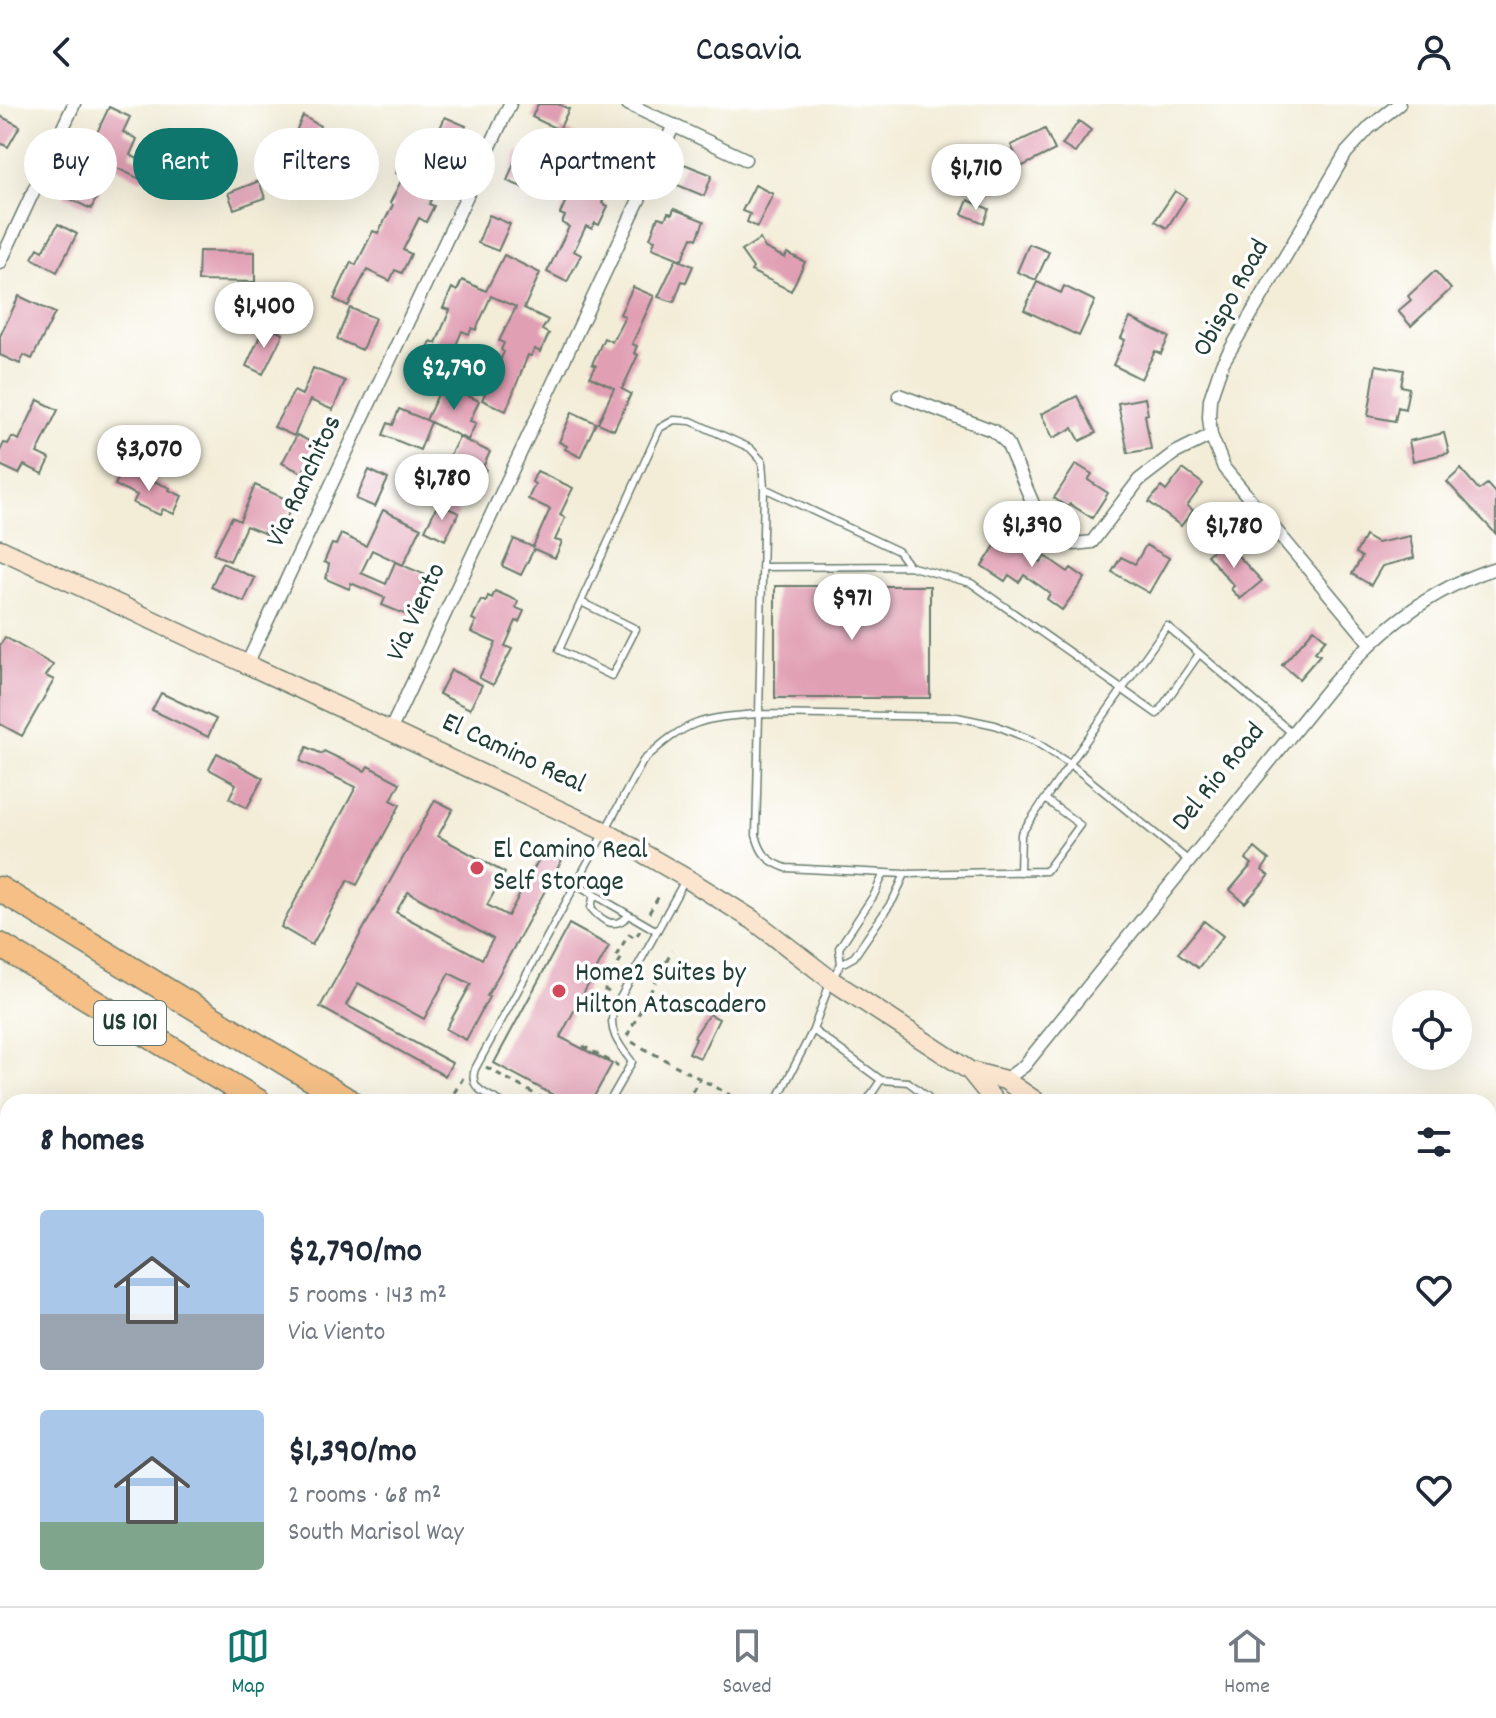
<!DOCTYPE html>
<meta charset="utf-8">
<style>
body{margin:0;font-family:Dekko,sans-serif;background:#f2f2f3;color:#1f2937;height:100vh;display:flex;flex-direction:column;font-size:30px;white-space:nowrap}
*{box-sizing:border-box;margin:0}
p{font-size:26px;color:#747a83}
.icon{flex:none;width:44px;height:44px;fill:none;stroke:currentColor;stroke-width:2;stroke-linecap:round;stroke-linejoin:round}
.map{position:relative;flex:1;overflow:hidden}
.panel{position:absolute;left:0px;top:990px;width:1496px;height:512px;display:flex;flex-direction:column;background:#fff;border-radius:24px 24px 0 0;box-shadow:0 8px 32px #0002}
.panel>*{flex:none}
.banner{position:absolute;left:24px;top:24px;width:800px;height:72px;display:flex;gap:16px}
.tools{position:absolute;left:1392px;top:886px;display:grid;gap:16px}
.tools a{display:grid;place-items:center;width:80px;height:80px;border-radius:50%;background:#fff;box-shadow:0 8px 32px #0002;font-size:40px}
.price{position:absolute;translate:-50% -68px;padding:0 18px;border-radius:28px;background:#fff;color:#222;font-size:26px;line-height:52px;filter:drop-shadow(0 2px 4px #0008)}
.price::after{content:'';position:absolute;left:50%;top:48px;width:24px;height:18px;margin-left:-12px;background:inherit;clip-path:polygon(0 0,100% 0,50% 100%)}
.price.on{background:#0f766e;color:#fff}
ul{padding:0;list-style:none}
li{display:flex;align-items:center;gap:24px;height:200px;padding:0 40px}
li span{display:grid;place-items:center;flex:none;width:224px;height:160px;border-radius:8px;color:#555}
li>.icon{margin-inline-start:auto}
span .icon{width:96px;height:96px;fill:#fffc;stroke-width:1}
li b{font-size:34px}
h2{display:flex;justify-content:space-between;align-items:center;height:96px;padding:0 40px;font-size:34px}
.tag{padding:0 28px;border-radius:36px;background:#fff;box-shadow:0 8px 32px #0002;font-size:28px;line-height:72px}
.tag.on{background:#0f766e;color:#fff}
header{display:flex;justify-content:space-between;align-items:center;height:104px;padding:0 40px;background:#fff;font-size:36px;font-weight:600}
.tab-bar{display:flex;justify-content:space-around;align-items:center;height:112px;border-top:2px solid #e0e1e3;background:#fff;font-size:22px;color:#747a83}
.tab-bar a{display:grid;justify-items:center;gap:4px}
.tab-bar .on{color:#0f766e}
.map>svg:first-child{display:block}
.building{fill:#e19fb4;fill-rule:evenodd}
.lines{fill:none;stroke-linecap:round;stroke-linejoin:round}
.lane-casing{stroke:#697b6d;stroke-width:9}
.street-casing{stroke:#697b6d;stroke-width:15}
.secondary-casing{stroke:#697b6d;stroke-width:21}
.highway-casing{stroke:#697b6d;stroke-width:27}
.path{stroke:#697b6d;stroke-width:3;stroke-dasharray:6 6;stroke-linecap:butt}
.lane{stroke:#fff;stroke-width:6}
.street{stroke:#fff;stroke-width:12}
.secondary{stroke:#fbe5cf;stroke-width:18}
.highway{stroke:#f5bf86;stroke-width:24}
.poi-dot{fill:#d1495b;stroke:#fff;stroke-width:3}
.labels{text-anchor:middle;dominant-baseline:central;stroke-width:7;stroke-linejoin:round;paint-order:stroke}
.shield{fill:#fff;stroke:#627771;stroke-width:2}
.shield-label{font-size:26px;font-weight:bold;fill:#1f3d34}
.street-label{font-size:28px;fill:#1f3d34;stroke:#fff}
.poi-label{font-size:28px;fill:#1f3d34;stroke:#fff;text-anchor:start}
</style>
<header><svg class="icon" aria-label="back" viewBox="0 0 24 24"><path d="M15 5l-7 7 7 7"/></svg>Casavia<svg class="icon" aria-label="person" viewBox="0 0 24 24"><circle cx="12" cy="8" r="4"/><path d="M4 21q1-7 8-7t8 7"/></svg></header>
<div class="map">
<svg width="1496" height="1502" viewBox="0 0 1496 1502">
<rect width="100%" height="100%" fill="#fff"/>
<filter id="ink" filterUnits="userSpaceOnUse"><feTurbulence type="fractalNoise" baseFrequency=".0125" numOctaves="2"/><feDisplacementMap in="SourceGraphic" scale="16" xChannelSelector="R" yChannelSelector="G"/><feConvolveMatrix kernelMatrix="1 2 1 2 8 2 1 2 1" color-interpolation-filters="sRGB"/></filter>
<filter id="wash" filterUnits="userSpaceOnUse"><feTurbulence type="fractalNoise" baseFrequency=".006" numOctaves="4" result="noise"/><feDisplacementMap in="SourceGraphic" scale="32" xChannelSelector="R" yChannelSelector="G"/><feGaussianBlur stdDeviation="1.8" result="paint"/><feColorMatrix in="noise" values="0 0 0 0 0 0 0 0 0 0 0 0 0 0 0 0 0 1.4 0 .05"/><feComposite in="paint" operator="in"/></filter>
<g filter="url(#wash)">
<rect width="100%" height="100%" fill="#f3edd8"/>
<g id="blocks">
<!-- building -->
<path class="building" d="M538 0H558L569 5 559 26 532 13Z
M109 3 130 13 123 28 137 35 130 51 150 61 142 76 87 50Z
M0 12 20 22 8 43 0 39Z
M303 12 320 22 298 70 280 62Z
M445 13 466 22 453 51 432 42Z
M1079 17 1091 26 1075 49 1062 41Z
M562 25 600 41 583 77 607 88 602 99 608 102 599 121 595 119 592 125 586 122 574 147 581 151 567 178 547 168 569 123 562 119 565 112 560 110 575 75 545 59Z
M1045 25 1055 46 1021 63 1011 41Z
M411 30 429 39 413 75 435 87 429 100 434 102 426 118 419 114 403 146 411 150 402 169 395 166 390 177 367 166 348 202 334 195 351 158 356 161 373 127 378 129 393 101 390 99 403 73 396 69Z
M604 33 633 47 625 64 596 51Z
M518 48 539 57 527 85 507 77Z
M684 60 712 71 704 92 675 80Z
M78 75 101 85 91 105 64 92 70 78 75 80Z
M259 77 265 94 234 105 228 89Z
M755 81 773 90 757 123 747 118 750 110 742 107Z
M1175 87 1186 94 1167 124 1155 117Z
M968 96 989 105 984 119 962 110Z
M674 105 704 117 697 135 692 133 682 156 652 144 655 136 650 134 658 113 665 115 668 109 672 110Z
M489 111 510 120 498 147 478 139Z
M58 120 77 130 57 168 32 154 38 144 43 147Z
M760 135 765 144 785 154 787 149 805 158 791 187 751 167 753 164 741 147Z
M1029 140 1049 148 1036 176 1017 168Z
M199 147 255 148V178L198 177Z
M504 151 540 169 524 204 548 216 542 226 549 230 540 248 535 245 531 252 528 251 506 307 482 296 504 248 501 246 504 239 499 237 516 203 491 192 476 226 472 224 469 230 462 227 441 277 418 267 431 237 436 239 450 206 443 204 452 184 457 187 462 176 486 187Z
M676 155 693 162 686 178 682 177 674 198 658 193Z
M1435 167 1451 185 1411 222 1398 207 1411 196 1408 192Z
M1037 178 1061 189 1064 182 1095 197 1079 232 1024 206Z
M633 183 654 192 632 240 637 242 634 249 638 251 622 285 631 290 614 326 598 319 614 284 590 273 596 262 592 260 604 234 612 238 625 213 620 210Z
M19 192 55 209 32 255 24 251 20 260 0 251V232Z
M350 204 375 214 362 246 337 235Z
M1130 214 1169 233 1161 250 1155 247 1141 275 1113 261 1125 236 1121 234Z
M265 221 283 230 263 270 246 262Z
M1376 261 1404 266 1401 282 1409 284 1405 305 1398 303 1395 317 1368 312Z
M313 264 345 277 333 306 310 296 294 332 274 323 294 287 302 291Z
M443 280 479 297 470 317 476 319 468 336 426 316Z
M1077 292 1096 329 1080 337 1073 324 1053 334 1041 310Z
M1145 294 1148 310 1145 311 1151 345 1128 349 1118 299Z
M38 296 58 306 37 349 50 355 43 370 24 361 19 370 0 361V347L4 339 8 340 12 333 19 336Z
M399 305 431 318 420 346 383 331 388 319 393 321Z
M572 308 596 319 580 353 565 345 567 342 559 338Z
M1444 329 1449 349 1413 357 1409 337Z
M297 331 317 341 302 369 282 359Z
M459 333 490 348 483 363 486 365 481 376 446 359Z
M1076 360 1092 370 1088 376 1108 389 1092 414 1070 400 1067 403 1054 394Z
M123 364 170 384 169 386 182 392 174 410 163 405 160 411 133 399 137 391 115 381Z
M1183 365 1203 380 1187 402 1193 406 1181 422 1149 398 1161 383 1166 387Z
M1461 365 1479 386 1487 380 1496 390V430L1447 378Z
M369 366 388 375 375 403 356 395Z
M537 367 573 384 560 411 565 414 555 436 562 438 555 454 534 445 521 471 502 462 514 435 533 443 550 405 528 395 535 380 532 378Z
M255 381 288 396 286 402 291 404 282 424 276 421 271 432 246 422 230 457 213 450 232 413 240 417Z
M438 400 459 409 445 436 425 426Z
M383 406 421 424 403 461 372 446 361 469 386 480 395 458 426 471 422 481 427 483 420 503 414 501 409 512 382 501 385 494 351 479 349 485 326 475 329 460 324 458 332 440 336 441 341 430 366 442Z
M1009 420 1024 430 1016 441 1041 458 1045 452 1068 468 1071 464 1085 474 1062 506 1047 495 1050 489 1024 471 1019 478 1009 471 1005 477 982 462Z
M1365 432 1377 439 1410 432 1414 454 1382 462 1371 481 1352 470 1362 453 1356 449Z
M1224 437 1262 477 1240 495 1231 485 1234 482 1207 451Z
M1146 441 1169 454 1149 489 1112 468 1121 453 1135 460Z
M222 459 255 474 244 498 211 483Z
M775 482H930V594H775Z
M495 487 518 497 516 504 524 507 519 518 516 517 505 542 512 545 493 581 479 574 496 539 471 528 476 517 472 515 481 496 486 498 488 492 492 494Z
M1314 525 1326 535 1315 548 1320 551 1299 575 1282 561Z
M5 533 53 561 46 572 54 576 22 632 0 620V541Z
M451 566 482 581 470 605 439 590Z
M161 589 216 615 208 633 152 606Z
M307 643 322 650 324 647 365 667 368 662 400 679 391 696 400 701 357 781 348 776 312 841 281 823 356 683 300 657Z
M217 649 263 674 247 704 229 694 236 680 209 665Z
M435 696 453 705 438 732 505 769 487 801 508 812 544 746 562 756 487 892 489 893 466 936 446 925 471 880 449 869 424 915 358 879 346 901 452 959 445 972 320 903ZM408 788 493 835 482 855 396 808Z
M1255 744 1269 756 1262 766 1269 772 1245 799 1230 786 1252 760 1246 755Z
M1204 817 1223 832 1198 864 1178 849Z
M569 820 609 842 560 933 612 960 591 998H566L494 959Z
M709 910 719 915 700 954 689 949 696 935 694 933Z"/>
</g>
</g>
<g filter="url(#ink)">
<use href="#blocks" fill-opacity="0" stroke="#697b6d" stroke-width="2"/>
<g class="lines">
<defs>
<path id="lane" d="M762 463 909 462
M581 498 636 525 612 572 559 546 660 324 674 316 691 317 750 344 762 357 764 384
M1045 695 1167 522 1292 629
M1020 768 1021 730 1045 695 1080 721 1046 767 905 770 786 764C767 757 761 750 756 731L759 610 957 613 995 621 1034 637 1070 660 1189 757
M576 780 657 827
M594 790 591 804C603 818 615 826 629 811
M841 860 839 844 874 791 884 769
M813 926 881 976 866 998
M881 976 908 978 928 993V998
M700 997 702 998
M501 998C487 990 468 985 475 965L643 657C686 616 702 614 759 610L764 384 898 447 909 462 971 479 1157 610 1199 550
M609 998 632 958C619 941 607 926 614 905L685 776
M776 998 813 926 831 876 841 860 854 853 893 796 905 770
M1488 1398 1489 1396 1496 1401
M1314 1494 1326 1502"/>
<path id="street" d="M628 0 745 55
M0 159 74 0
M899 291 994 327 1007 339 1037 409 1057 430 1074 440 1092 438 1139 376 1173 350 1211 331
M1370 539 1224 364 1211 331 1209 313 1210 295 1222 260 1346 49 1370 23 1399 0
M247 560 510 0
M390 627 674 21
M1005 976 1024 962 1329 584C1376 530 1426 486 1496 464
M892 1494 917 1502"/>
<path id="secondary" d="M0 445 604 727 686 774 753 816 831 876 970 967 1005 976 1037 998
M970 967 995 998
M1488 1306 1496 1311
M1488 1338 1496 1343
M583 1502 589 1494"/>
<path id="highway" d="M0 785 350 998
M0 841 259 998
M1025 1494 1040 1502
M1073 1494 1087 1502
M1165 1494 1178 1502
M1208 1494 1218 1502"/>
</defs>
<!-- lane casing -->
<use href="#lane" class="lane-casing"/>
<!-- street casing -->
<use href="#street" class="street-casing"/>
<!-- secondary casing -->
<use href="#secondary" class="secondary-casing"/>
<!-- highway casing -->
<use href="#highway" class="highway-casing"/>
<!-- path -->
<path class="path" d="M649 809 659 792
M609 888 603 885 622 853 617 850 629 830 635 834 640 827
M627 932 672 847
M632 938 730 991
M583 942 617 961 616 963
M486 963 549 998
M454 989 463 974
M686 998 700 974"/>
<!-- lane -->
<use href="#lane" class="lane"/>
<!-- street -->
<use href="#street" class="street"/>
<!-- secondary -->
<use href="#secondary" class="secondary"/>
<!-- highway -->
<use href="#highway" class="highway"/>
</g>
</g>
<!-- markers -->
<g class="poi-dot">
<circle cx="477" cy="764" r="8"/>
<circle cx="559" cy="887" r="8"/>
</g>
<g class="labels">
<!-- shield labels -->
<rect class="shield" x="94" y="897" width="72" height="44" rx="6"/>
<g class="shield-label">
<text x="130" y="919">US 101</text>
</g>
<!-- street labels -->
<g class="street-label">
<text transform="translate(1233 195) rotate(-61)">Obispo Road</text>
<text transform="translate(306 378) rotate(-65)">Via Ranchitos</text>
<text transform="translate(418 509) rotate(-65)">Via Viento</text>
<text transform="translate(513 651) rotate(25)">El Camino Real</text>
<text transform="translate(1220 674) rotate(-51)">Del Rio Road</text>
</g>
<!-- poi labels -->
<g class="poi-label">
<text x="493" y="748">El Camino Real<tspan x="493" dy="32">Self Storage</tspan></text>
<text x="575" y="871">Home2 Suites by<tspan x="575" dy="32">Hilton Atascadero</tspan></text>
</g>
</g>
</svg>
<div class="tools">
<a><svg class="icon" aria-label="locate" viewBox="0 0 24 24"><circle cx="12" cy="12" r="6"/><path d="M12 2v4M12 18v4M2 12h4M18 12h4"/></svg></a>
</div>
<b class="price" style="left:976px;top:108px">$1,710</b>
<b class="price" style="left:264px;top:246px">$1,400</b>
<b class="price on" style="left:454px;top:308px">$2,790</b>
<b class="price" style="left:149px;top:389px">$3,070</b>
<b class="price" style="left:442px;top:418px">$1,780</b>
<b class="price" style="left:1032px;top:465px">$1,390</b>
<b class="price" style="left:1234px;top:466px">$1,780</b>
<b class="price" style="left:852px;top:538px">$971</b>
<div class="banner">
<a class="tag">Buy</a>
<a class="tag on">Rent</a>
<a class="tag">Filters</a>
<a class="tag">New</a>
<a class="tag">Apartment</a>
</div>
<section class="panel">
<h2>8 homes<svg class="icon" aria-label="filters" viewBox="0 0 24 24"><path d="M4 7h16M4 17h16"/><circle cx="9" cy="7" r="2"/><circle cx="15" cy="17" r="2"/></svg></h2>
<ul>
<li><span style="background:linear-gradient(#a9c7e8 65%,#9aa5b1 0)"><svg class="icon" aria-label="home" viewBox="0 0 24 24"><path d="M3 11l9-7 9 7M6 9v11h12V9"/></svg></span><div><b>$2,790/mo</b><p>5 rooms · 143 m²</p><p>Via Viento</p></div><svg class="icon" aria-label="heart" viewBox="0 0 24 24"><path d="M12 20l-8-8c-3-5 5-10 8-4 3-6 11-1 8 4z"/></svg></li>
<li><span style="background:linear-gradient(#a9c7e8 70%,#7fa58c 0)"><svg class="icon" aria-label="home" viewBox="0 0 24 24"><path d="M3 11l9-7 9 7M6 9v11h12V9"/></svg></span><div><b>$1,390/mo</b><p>2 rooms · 68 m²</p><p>South Marisol Way</p></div><svg class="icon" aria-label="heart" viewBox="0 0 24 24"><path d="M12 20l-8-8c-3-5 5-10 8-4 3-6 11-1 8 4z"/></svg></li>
</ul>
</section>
</div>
<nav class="tab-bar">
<a class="on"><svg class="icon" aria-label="map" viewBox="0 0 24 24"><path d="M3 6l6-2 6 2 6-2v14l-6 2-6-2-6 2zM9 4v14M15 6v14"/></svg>Map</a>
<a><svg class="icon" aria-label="saved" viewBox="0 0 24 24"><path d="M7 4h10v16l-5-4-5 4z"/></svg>Saved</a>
<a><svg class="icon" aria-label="home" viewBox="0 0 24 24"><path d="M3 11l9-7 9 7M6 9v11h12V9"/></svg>Home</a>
</nav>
